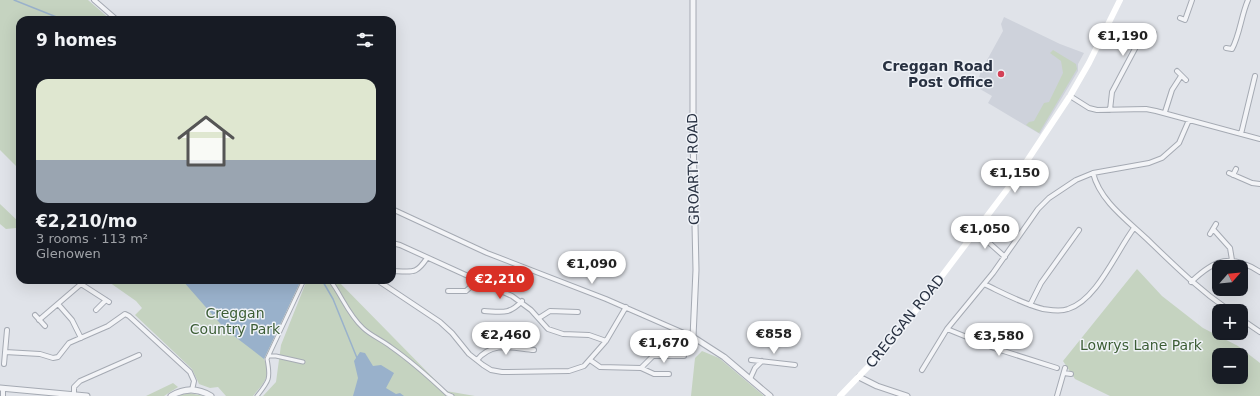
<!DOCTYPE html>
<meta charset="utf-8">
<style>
body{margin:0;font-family:"DejaVu Sans",sans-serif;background:#242831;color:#f1f3f6;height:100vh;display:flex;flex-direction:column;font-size:15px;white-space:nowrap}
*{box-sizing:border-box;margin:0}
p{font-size:13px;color:#9ea1a6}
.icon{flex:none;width:22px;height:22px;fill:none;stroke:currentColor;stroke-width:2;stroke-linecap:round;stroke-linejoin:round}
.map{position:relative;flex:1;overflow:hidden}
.drawer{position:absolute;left:16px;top:16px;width:380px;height:268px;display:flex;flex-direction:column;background:#171b24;border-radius:12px;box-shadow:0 4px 16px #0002}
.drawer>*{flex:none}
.needle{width:26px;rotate:63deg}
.fabs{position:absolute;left:1212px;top:260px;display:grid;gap:8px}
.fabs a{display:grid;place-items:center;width:36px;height:36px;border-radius:8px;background:#171b24;box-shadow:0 4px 16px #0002;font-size:20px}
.price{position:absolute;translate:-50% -34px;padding:0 9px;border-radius:14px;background:#fff;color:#222;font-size:13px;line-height:26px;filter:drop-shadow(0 1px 2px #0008)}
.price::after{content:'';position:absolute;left:50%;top:24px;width:12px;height:9px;margin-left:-6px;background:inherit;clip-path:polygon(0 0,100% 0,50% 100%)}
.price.selected{background:#d93025;color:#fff}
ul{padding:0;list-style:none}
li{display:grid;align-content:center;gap:8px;height:212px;padding:0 20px}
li+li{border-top:1px solid #363941}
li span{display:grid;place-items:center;height:124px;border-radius:12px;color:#555}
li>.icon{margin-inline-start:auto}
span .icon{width:72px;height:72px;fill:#fffc;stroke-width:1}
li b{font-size:17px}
h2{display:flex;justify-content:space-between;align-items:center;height:48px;padding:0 20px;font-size:17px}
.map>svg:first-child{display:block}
.built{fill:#ced2db}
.green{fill:#c5d3c0;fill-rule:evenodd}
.water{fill:#99b1cb}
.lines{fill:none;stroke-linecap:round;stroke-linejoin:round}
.stream{stroke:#99b1cb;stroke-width:1.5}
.pedestrian-casing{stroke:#a5aab3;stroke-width:5}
.minor-casing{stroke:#a5aab3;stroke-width:6}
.tertiary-casing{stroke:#a5aab3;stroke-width:7}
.pedestrian{stroke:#f3f4f7;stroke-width:3}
.minor{stroke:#f3f4f7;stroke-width:4}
.tertiary{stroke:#f3f4f7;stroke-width:5}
.secondary{stroke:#fff;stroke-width:6}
.poi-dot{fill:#d34056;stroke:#eff2f7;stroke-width:1.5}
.labels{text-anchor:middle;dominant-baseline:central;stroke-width:3;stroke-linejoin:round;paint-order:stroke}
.poi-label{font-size:14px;font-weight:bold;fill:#283141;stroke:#eff2f7;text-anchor:end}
.street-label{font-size:14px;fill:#283141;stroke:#eff2f7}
.park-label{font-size:14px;fill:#3c5d35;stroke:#eff2f7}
</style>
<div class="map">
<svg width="1260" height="396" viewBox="0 0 1260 396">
<rect width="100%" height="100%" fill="#e0e3e9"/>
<!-- built -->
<path class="built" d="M1004 17 1060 44 1084 53 1078 64V71L1040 134 988 103 992 96 980 89 977 83 981 71 1003 31 1001 24Z"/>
<!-- green -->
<path class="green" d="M0 0H88L111 20H20V170L0 150Z
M1053 50 1076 64 1077 69 1039 133 1026 125 1029 122 1034 121 1044 103 1049 102 1063 73 1061 61 1050 53Z
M0 204 20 223V232L16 228 6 229 0 224Z
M1137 269 1162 296 1203 328 1238 346 1260 363V396H1110L1075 379 1063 361ZM1219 355H1241V377H1219Z
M106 280H301L264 359C272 376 264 383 253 396H226L218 387 210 388 199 384 192 369 135 315 142 308 136 301Z
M307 280H337L446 391 475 396H263L276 382 281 345Z
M702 351 719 358 764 396H691L695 358Z
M173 383 178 387 164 396H146Z
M189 393 204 396H177Z"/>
<!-- water -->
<path class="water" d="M182 280H301L264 359 225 329Z
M360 352 365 353 373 366 381 365 394 373 386 388 396 394 400 393 404 396H353L358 378 354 361Z"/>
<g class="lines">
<!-- stream -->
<path class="stream" d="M14 0 64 20
M322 280 333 299 357 358"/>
<defs>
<path id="pedestrian" d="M330 280C342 296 348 314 363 328 370 335 382 340 391 347 411 361 429 377 447 394L452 396
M269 356H276L303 362
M257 396C269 381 271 379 267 359L304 280"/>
<path id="minor" d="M94 0 117 20
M1180 18 1185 20 1192 0
M1226 48 1232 49C1240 34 1241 16 1248 0
M1177 71 1186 80
M1070 96 1089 108 1097 110 1146 109 1156 111 1260 139
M1110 110 1112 92 1138 43 1148 28 1154 33
M1165 112 1172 90 1181 76
M1241 134 1255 76
M1093 173C1100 201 1127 220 1147 239 1175 266 1197 288 1230 311
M1229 173 1252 183 1260 184
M1233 175 1236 169
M392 209 487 253 606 299 693 337
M1213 229 1230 248 1232 260
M977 232 1005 257
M1210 234 1216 224
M392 243 400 245 512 296 531 310 548 329 563 334 589 335 606 341
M392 271C412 271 415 276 427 258
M377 280 440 322 452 333 469 354 483 365 491 370 502 372 569 371 584 366 606 341 626 307
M1191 282C1215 259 1231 253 1260 272
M984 284C1003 293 1023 304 1043 309 1051 310 1060 312 1068 309 1097 300 1116 252 1134 228
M448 291H466L477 281
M58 304 72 320 81 338
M1030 305 1041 283 1079 230
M96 310 106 300
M484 311C502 312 509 315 522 301
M35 315 45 326
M539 318 550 311 578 312
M1241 319 1260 332
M39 320 81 284 109 302
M947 329 994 348 1057 368
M5 352 40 354 53 358 58 357 69 343 108 326 125 314 129 316 190 372 194 381 192 390
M477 360C493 341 512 348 534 350
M590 360 600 367 641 368 654 374H669
M751 360 795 365
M4 364 7 330
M641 368 653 356H684
M922 370 947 329 993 273 1038 209 1049 198 1076 180 1093 173 1149 163 1162 158 1179 143 1189 120
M1064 373 1071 374
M750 379 755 368 762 361
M74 395V387L80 381 139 355
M3 396V388
M1057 396 1065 368"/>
<path id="tertiary" d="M693 0V135L696 270 693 337 724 357 770 396
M859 377 877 386 907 396
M0 388 87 396
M171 396C184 388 198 388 211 396"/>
</defs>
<!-- pedestrian casing -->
<use href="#pedestrian" class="pedestrian-casing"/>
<!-- minor casing -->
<use href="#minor" class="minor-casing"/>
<!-- tertiary casing -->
<use href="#tertiary" class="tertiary-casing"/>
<!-- pedestrian -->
<use href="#pedestrian" class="pedestrian"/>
<!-- minor -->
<use href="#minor" class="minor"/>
<!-- tertiary -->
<use href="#tertiary" class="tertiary"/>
<!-- secondary -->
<path class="secondary" d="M840 396 892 342 1015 179 1070 96 1089 63 1120 0"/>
</g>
<!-- markers -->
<circle class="poi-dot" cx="1001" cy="74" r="4"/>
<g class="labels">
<!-- poi labels -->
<g class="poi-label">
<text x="993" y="66">Creggan Road<tspan x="993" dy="16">Post Office</tspan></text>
</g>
<!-- street labels -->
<g class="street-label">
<text transform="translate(693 169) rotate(-91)">GROARTY ROAD</text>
<text transform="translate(905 321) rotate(-51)">CREGGAN ROAD</text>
</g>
<!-- park labels -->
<g class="park-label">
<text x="235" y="313">Creggan<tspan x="235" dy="16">Country Park</tspan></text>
<text x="1141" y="345">Lowrys Lane Park</text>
</g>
</g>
</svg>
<div class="fabs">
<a><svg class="needle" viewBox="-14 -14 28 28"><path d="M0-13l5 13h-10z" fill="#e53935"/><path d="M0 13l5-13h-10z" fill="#9ea1a6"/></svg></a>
<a>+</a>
<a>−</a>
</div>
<b class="price" style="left:1123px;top:57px">€1,190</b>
<b class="price" style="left:1015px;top:194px">€1,150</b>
<b class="price" style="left:985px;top:250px">€1,050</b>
<b class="price" style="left:592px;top:285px">€1,090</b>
<b class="price selected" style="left:500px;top:300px">€2,210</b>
<b class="price" style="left:774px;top:355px">€858</b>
<b class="price" style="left:506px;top:356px">€2,460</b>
<b class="price" style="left:999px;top:357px">€3,580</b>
<b class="price" style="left:664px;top:364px">€1,670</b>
<section class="drawer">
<h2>9 homes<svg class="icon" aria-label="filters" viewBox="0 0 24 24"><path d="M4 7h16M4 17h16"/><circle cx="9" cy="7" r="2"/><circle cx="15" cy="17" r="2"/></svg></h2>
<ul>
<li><span style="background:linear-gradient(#dfe7d0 65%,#9aa5b1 0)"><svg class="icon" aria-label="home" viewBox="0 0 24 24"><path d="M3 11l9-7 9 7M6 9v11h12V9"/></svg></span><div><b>€2,210/mo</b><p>3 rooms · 113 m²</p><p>Glenowen</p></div></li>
</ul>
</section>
</div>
